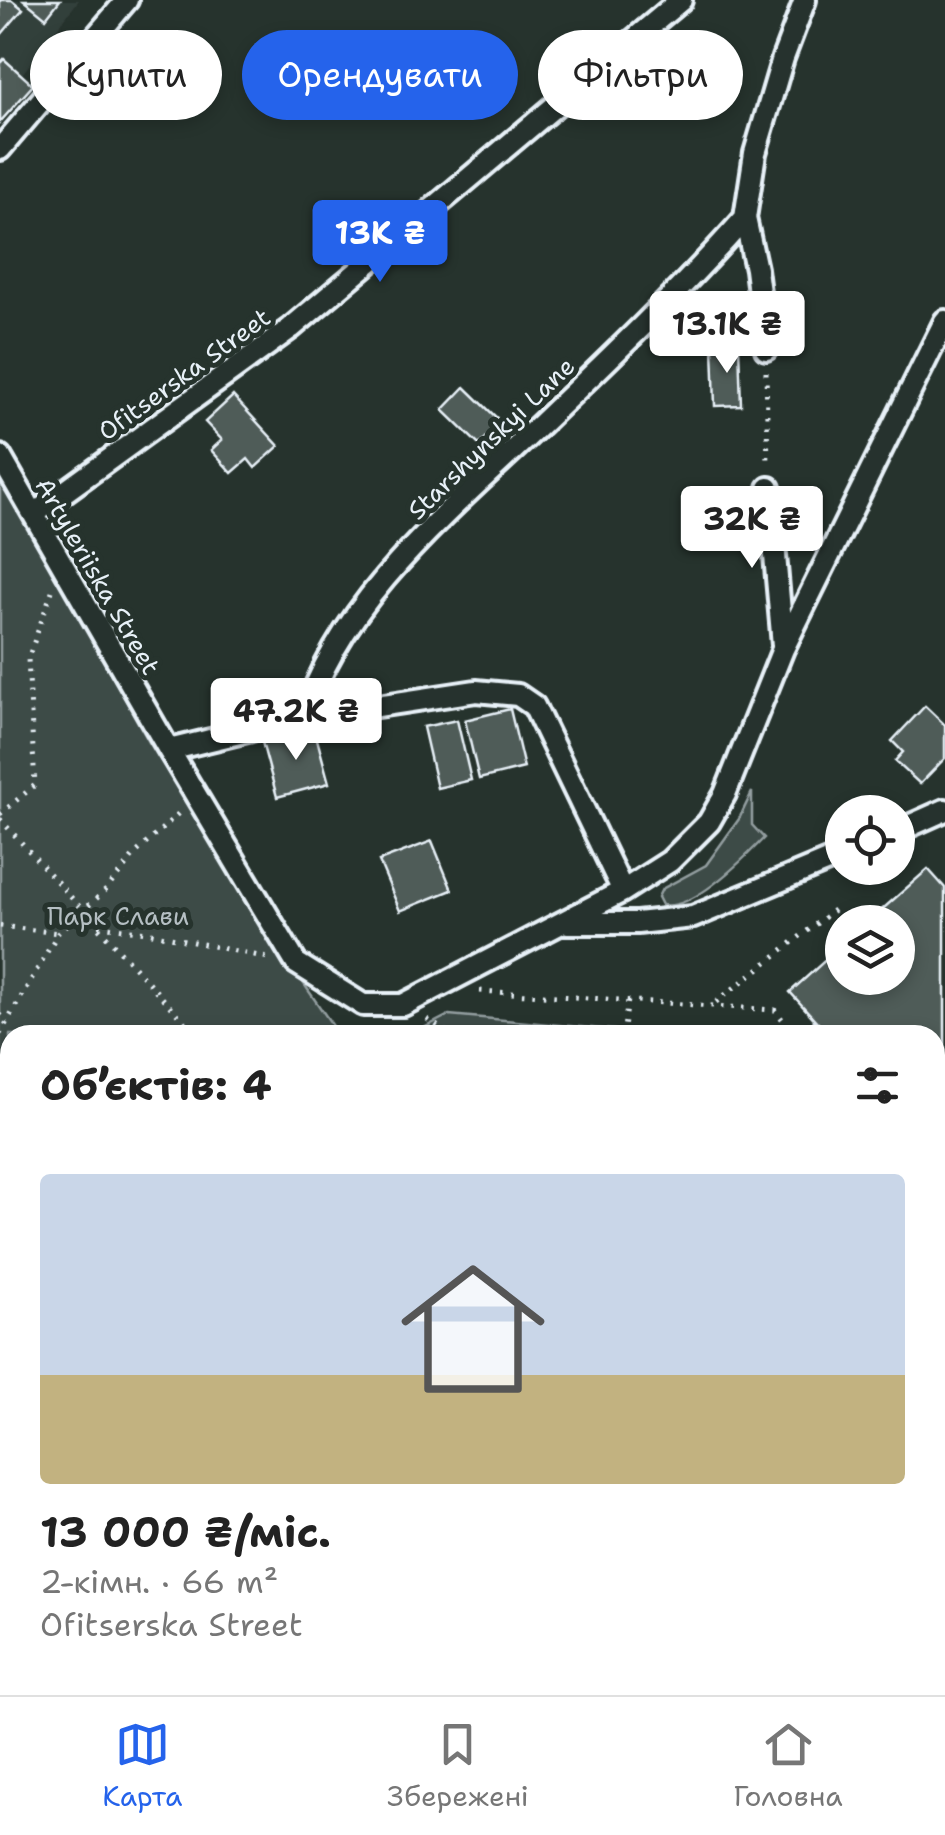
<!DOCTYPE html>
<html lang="uk">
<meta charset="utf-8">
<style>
body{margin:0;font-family:"Shantell Sans",sans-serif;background:#f6f6f6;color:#222;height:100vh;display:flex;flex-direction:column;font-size:38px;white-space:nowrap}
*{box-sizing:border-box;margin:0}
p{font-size:32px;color:#767676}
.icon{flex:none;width:55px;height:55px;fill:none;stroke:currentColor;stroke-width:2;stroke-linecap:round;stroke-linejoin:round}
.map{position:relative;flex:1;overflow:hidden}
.sheet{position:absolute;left:0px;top:1025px;width:945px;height:670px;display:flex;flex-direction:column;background:#fff;border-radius:30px 30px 0 0;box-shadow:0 5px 15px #0003}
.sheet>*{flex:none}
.guide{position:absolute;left:30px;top:30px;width:885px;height:90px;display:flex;gap:20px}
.tools{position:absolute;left:825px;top:795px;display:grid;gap:20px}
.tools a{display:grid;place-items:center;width:90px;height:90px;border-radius:50%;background:#fff;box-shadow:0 5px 15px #0003;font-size:50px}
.price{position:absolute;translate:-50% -85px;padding:0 22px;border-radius:10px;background:#fff;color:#222;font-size:32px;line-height:65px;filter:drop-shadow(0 2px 5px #0008)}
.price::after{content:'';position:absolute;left:50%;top:60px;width:30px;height:22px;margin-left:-15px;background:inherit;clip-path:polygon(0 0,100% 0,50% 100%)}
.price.selected{background:#2563eb;color:#fff}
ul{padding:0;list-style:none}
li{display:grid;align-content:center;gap:20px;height:530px;padding:0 40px}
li+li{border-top:2px solid #e0e0e0}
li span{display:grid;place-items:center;height:310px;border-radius:10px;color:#555}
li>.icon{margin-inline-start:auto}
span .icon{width:180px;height:180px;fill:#fffc;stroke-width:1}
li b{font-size:42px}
h2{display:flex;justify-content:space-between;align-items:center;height:120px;padding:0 40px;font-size:42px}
.tag{padding:0 35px;border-radius:45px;background:#fff;box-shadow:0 5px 15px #0003;font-size:35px;line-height:90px}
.tag.selected{background:#2563eb;color:#fff}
.menu{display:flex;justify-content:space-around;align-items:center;height:140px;border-top:2px solid #e0e0e0;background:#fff;font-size:28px;color:#767676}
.menu a{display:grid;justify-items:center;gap:5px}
.menu .selected{color:#2563eb}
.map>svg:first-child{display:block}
.built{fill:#333f3a}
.green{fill:#3e4b47;stroke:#939ea0;stroke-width:2.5}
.building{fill:#505c59;stroke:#e8f1f8;stroke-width:2.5}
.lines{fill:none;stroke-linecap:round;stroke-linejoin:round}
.service-casing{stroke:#e8f1f8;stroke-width:18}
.minor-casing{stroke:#e8f1f8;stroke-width:28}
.path{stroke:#e8f1f8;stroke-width:5;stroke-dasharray:2.5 8;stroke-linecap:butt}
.service{stroke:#26332d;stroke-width:10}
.minor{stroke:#26332d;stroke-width:20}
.labels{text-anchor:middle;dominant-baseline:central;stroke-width:10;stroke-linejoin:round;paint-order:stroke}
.street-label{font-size:25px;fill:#e8f1f8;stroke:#26332d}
.park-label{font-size:25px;fill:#b5bfc3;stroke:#26332d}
</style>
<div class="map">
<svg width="945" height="1695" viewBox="0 0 945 1695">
<rect width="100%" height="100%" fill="#26332d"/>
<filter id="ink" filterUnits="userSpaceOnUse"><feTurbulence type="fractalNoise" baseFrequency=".01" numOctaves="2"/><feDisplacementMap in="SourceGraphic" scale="20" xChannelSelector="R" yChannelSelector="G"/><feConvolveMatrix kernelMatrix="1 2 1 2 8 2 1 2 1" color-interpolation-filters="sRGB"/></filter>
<g filter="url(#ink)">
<!-- built -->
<path class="built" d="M0 0H79L0 103Z"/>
<!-- green -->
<path class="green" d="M0 475 149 742 245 898 339 1035H10V1443L0 1428Z
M752 792V825L764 838C743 860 693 911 662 905L658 897 662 889 706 865 739 819Z
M449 1015 669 1035H410Z
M945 1139V1695H42L26 1685H935V1146Z
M0 1565 10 1579V1685L0 1673Z"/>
<!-- building -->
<path class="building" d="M0 0H12L23 9 0 36Z
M24 0H60L46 18Z
M4 59 33 85 0 122V63Z
M739 346 741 405 715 406 713 347Z
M465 387 501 422 479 445 443 410Z
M233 396 279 446 255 468 248 459 232 473 211 450 222 440 205 422Z
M925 706 945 725V758L920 784 895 761 903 752 892 741Z
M510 709 524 768 479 779 465 720Z
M457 720 471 780 437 788 423 727Z
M314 728 329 783 277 797 262 742Z
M432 841 452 890 400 911 379 861Z
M928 869 945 888V1123L935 1132V1035H829L790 992 842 945V978H898V922H868Z"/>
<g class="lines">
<defs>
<path id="service" d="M0 1238 10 1232
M0 1478 10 1490
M210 1685 222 1695
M441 1695 451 1685"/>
<path id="minor" d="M0 149 127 0
M766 349 756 269 745 218 755 153 783 58 805 0
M0 456 169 750 296 963 363 1005H403L623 891 670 861 709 822 725 794 783 649 945 321
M769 488 783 645
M34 514 291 328 681 0
M305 717C338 600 456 505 541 424 611 357 681 290 745 218
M169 750 305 717 476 691 518 695 534 706 623 891
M898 831 945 810
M567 923H637L693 917 842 855"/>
</defs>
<!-- service casing -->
<use href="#service" class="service-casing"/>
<!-- minor casing -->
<use href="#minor" class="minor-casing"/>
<!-- path -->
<path class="path" d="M766 372 768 466
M0 814 35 785 28 659 52 591
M0 819 196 1035
M0 926 58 933
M99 926 147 932 268 958
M480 991 775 1010 795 1035
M716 1002 839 906
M0 1014 6 1023
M427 1019 451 1035
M0 1034 58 933 106 890 136 853 182 810
M623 1035 628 1000
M797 1035 816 1020
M935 1183 945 1194
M935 1280 945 1271
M935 1571 945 1564
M802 1685 811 1695
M241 1695 252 1685
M739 1695 749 1685"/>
<!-- service -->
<use href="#service" class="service"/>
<!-- minor -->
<use href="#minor" class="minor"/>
</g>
</g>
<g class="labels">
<!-- street labels -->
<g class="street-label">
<text transform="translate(184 374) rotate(-36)">Ofitserska Street</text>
<text transform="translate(491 438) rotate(-44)">Starshynskyi Lane</text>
<text transform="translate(98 576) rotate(60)">Artyleriiska Street</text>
</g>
<!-- park labels -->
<g class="park-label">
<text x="118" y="916">Парк Слави</text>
</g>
</g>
</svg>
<div class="tools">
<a><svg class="icon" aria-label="locate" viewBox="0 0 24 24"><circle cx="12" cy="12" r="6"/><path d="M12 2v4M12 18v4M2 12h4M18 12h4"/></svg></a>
<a><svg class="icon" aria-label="layers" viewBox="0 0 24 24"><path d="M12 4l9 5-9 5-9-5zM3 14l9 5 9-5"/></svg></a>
</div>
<b class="price selected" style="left:380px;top:285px">13K ₴</b>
<b class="price" style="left:727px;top:376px">13.1K ₴</b>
<b class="price" style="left:752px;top:571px">32K ₴</b>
<b class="price" style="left:296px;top:763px">47.2K ₴</b>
<div class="guide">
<a class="tag">Купити</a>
<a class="tag selected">Орендувати</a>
<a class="tag">Фільтри</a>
</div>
<section class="sheet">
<h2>Об’єктів: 4<svg class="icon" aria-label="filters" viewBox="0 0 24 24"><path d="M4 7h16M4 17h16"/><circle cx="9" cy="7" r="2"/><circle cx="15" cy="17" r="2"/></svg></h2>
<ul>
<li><span style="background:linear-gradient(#c9d6e8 65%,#c2b280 0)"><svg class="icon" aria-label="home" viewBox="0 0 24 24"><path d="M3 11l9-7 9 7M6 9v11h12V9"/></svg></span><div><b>13 000 ₴/міс.</b><p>2-кімн. · 66 m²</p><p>Ofitserska Street</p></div></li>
</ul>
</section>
</div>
<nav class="menu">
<a class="selected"><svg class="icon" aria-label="map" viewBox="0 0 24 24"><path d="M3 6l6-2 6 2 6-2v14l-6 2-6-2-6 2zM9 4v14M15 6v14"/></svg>Карта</a>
<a><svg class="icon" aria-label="saved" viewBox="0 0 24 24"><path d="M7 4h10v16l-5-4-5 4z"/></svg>Збережені</a>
<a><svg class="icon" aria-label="home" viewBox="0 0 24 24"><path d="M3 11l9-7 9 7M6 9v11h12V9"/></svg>Головна</a>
</nav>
